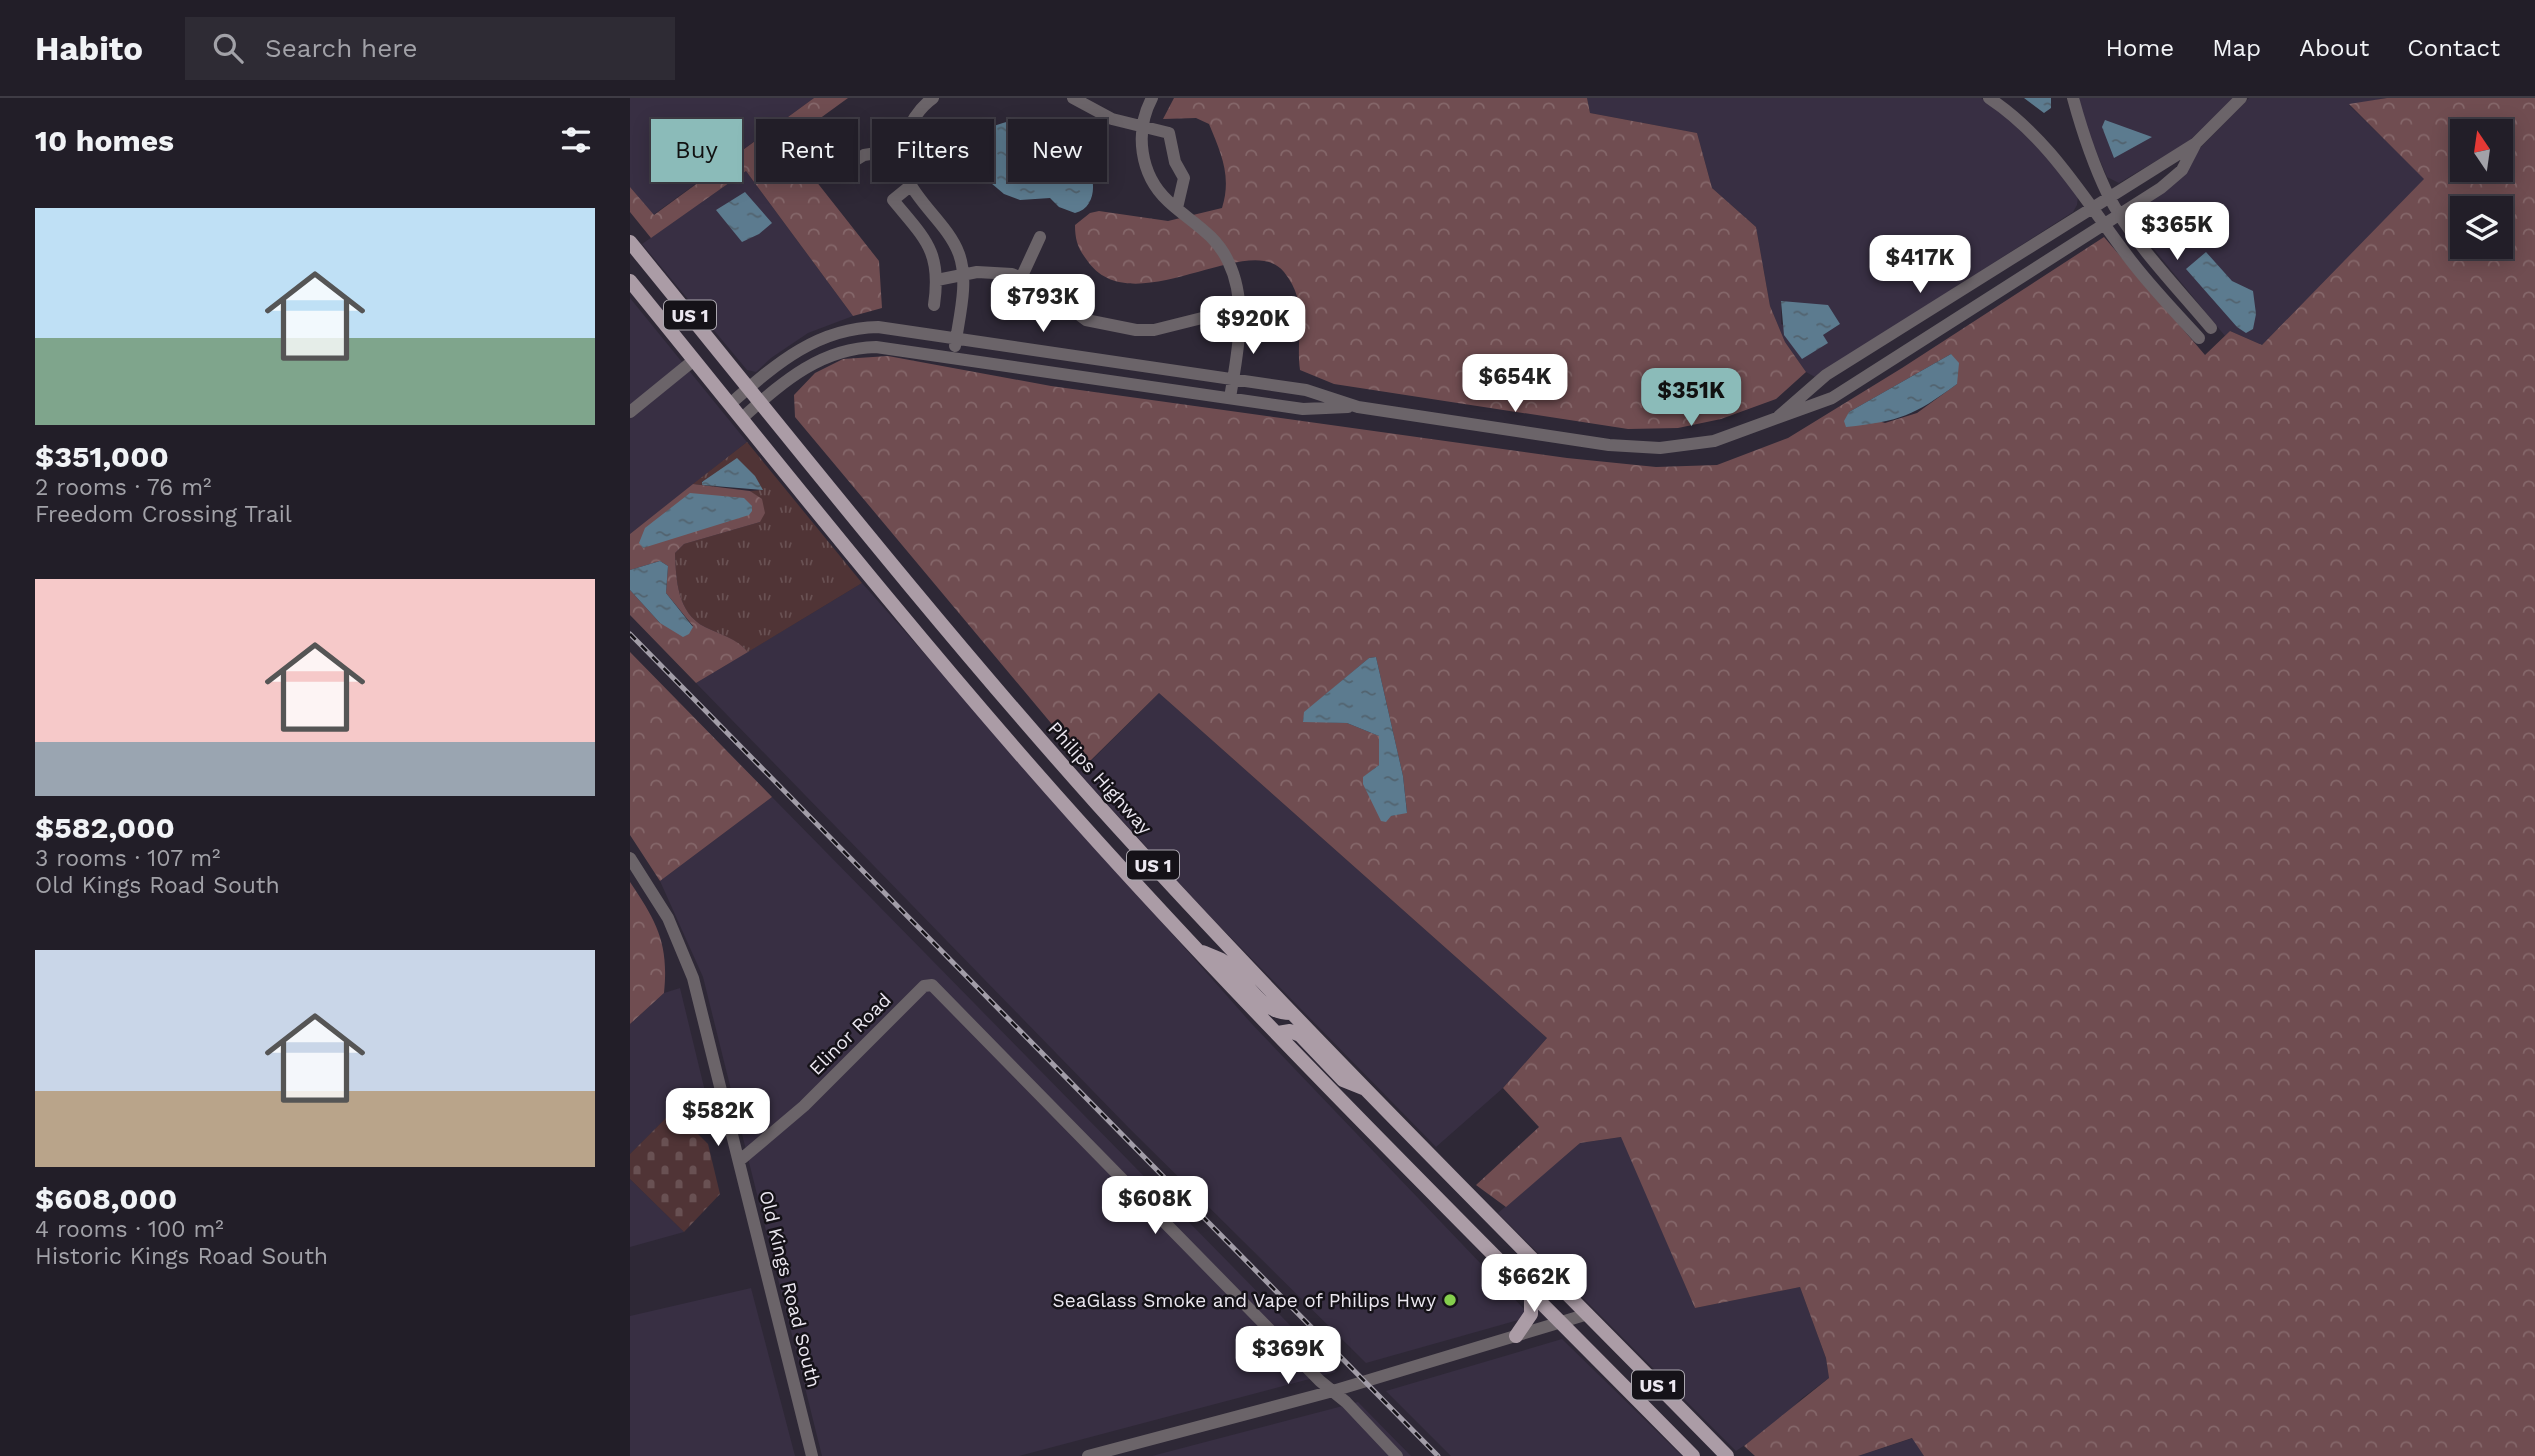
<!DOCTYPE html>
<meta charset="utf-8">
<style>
body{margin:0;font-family:"Work Sans",sans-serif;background:#2e2b34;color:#f1f3f6;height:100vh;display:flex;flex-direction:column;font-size:26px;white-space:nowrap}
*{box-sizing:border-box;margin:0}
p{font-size:23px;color:#a2a2a8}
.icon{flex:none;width:38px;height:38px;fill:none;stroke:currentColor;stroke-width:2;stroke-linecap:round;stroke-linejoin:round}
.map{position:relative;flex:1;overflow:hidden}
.details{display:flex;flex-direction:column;background:#221e28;width:630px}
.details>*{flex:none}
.guide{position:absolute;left:21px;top:21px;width:665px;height:63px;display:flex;gap:14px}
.needle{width:46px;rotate:347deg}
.controls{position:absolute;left:1820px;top:21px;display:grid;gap:14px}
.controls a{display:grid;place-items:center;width:63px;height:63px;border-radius:0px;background:#221e28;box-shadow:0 4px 18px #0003,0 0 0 2px #3f3c45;font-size:35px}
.price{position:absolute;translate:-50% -60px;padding:0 16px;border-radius:14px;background:#fff;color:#222;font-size:23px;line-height:46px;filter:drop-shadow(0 2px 4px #0008)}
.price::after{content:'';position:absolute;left:50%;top:42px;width:21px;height:16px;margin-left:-10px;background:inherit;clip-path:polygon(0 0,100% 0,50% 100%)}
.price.selected{background:#8bbbb9;color:#111}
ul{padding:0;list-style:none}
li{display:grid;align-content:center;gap:14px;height:371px;padding:0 35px}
li span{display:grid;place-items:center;height:217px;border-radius:0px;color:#555}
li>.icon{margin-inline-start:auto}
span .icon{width:126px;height:126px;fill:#fffc;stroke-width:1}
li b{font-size:30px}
h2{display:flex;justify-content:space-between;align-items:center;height:84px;padding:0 35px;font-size:30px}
.pill{padding:0 24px;border-radius:0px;background:#221e28;box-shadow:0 4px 18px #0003,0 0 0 2px #3f3c45;font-size:24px;line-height:63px}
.pill.selected{background:#8bbbb9;color:#111}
header{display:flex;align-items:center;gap:42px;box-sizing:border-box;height:98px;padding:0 35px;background:#221e28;border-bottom:2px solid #3f3c45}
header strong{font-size:33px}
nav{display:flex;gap:38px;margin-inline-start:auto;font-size:24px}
.search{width:490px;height:63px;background:#2e2b34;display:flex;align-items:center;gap:18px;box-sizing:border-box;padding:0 24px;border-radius:0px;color:#a2a2a8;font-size:26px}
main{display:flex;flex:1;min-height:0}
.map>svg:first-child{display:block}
.built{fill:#382f43;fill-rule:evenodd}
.grass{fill:url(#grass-tufts)}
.forest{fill:url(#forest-crowns);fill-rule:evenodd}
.cemetery{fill:url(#cemetery-stones)}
.water{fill:url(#water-ripples)}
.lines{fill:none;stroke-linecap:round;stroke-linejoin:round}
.minor{stroke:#6b6469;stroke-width:12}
.major{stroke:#ab9ca6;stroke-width:14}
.rail-casing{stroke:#a29da8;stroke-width:5}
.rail{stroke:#151218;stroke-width:2.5;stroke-dasharray:8;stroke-linecap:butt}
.poi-dot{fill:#85cf4d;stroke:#151218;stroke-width:2.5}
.labels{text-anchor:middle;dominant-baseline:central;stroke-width:5;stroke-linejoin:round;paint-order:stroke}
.shield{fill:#151218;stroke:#aba7af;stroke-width:2}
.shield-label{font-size:18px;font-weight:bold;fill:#ebe7f0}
.street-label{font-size:19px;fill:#ebe7f0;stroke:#151218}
.poi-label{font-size:19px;fill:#ebe7f0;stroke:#151218;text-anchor:end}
</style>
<header>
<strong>Habito</strong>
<div class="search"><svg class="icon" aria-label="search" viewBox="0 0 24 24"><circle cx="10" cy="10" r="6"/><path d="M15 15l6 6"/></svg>Search here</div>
<nav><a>Home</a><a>Map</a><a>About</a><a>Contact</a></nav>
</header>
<main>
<section class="details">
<h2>10 homes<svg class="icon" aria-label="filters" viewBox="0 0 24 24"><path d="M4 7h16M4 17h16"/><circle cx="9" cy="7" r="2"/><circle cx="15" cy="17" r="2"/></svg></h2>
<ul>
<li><span style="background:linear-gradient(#bfe0f5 60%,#7fa58c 0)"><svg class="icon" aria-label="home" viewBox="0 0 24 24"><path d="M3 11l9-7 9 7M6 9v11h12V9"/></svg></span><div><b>$351,000</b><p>2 rooms · 76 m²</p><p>Freedom Crossing Trail</p></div></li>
<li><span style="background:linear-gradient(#f6c9c9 75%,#9aa5b1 0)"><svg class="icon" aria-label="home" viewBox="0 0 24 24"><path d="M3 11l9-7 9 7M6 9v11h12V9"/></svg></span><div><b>$582,000</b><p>3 rooms · 107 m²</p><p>Old Kings Road South</p></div></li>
<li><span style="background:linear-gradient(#c9d6e8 65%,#b9a48a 0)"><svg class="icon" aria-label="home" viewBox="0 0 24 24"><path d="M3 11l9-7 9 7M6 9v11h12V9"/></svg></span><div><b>$608,000</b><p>4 rooms · 100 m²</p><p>Historic Kings Road South</p></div></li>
</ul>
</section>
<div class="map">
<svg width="1905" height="1358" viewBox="0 0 1905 1358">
<defs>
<pattern id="grass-tufts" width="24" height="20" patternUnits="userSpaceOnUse" patternTransform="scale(1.75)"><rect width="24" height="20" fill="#503436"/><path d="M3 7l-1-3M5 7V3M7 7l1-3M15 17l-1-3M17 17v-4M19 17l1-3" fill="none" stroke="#695153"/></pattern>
<pattern id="forest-crowns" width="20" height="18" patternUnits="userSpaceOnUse" patternTransform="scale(1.75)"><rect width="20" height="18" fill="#704d51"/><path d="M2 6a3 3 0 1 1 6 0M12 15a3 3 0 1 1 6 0" fill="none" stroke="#85676a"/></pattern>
<pattern id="cemetery-stones" width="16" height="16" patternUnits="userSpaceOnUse" patternTransform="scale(1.75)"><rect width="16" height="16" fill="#503436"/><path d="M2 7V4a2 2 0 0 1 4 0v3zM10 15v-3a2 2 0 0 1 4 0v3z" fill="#695153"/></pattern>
<pattern id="water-ripples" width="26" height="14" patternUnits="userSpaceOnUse" patternTransform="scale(1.75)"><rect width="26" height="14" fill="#5c7b8f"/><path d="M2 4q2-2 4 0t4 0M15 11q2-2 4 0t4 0" fill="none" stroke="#52636f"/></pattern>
</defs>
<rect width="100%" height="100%" fill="#2e2836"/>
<!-- built -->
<path class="built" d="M0 0H184L23 117 0 89Z
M957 0H1351L1388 28 1428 72 1448 98 1447 107 1443 114 1185 279 1176 274 1155 244 1140 208 1126 129 1082 90 1067 35 960 15ZM1151 203 1210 226 1193 237 1197 246 1151 226Z
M1449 0H1604L1558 44 1489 85 1477 79 1457 32Z
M1619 0H1757L1719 7 1795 81 1632 247 1600 233 1595 238 1504 127 1503 120 1505 114 1545 85 1571 49Z
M116 73 223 218 178 235 141 260 126 274 117 272 12 146Z
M0 200 117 344 0 436Z
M232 485 621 925 895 1212 892 1221 736 1265 499 1030 66 585Z
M529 595 917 940 873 990 806 1049 573 811 449 675Z
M142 699 706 1274 389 1358H192L73 879 30 783Z
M50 890 80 1014 52 1020 44 1012 0 1056V926L34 895Z
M992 1039 1065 1210 1170 1189 1196 1260 1199 1280 1171 1301 1149 1324 1106 1353 868 1115 950 1045Z
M0 1081 54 1134 0 1149Z
M121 1190 165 1358H0V1218Z
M932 1241 1052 1358H821L756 1293Z
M728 1304 781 1358H522Z
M1283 1340 1294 1358H1228Z"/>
<!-- grass -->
<path class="grass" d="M117 344 232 485 118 554C105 540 91 537 75 529 47 515 46 481 45 455L54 446 130 424 132 402 120 393 132 392 72 383V387L63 386Z"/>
<!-- forest -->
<path class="forest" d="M184 0H218L156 45 249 163 252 210 223 218 116 73 21 140 0 114V89L24 117Z
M544 0H957L960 15 1067 35 1082 90 1126 129 1140 208 1155 244 1176 274 1146 301 1091 321 1048 330 998 331 704 286 670 272C665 236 680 206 654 174 620 131 505 225 459 165 449 152 445 144 445 127L460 115 469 113 538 123 592 110C602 78 591 55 579 26L566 20 533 21Z
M1757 0H1905V1358H1294L1282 1340 1228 1358H1125L1114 1348 1199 1280 1196 1260 1170 1189 1065 1210 991 1039 950 1045 876 1109 846 1087 909 1029 873 990 917 940 529 595 456 667 165 319 164 297 185 275 213 261 258 258 421 288 937 360 1026 369 1087 367 1158 340 1272 270 1474 139 1575 257 1600 233 1632 247 1794 81 1719 6ZM1832 33H1871V72H1832ZM1832 110H1871V149H1832ZM1321 256 1327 286 1287 315 1255 325 1219 314ZM746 559 773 678 777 714 761 718 734 679 749 667V638L717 625 673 623 675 614 739 560Z
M63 386 120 393 132 401 135 415 130 424 54 446 45 455C46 481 47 515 75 529 91 537 106 540 118 554L66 585 0 517V492L30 525 63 528 36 495 38 468 30 463 0 472V436Z
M0 554 142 699 30 783 0 737Z
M0 784C27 824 39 846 34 895L0 926Z"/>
<!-- cemetery -->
<path class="cemetery" d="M44 1012 78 1046 90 1096 54 1134 0 1081V1056Z"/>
<!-- water -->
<path class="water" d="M1394 0H1421V10L1414 15Z
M388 21H407L426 29 429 44C436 51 449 56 455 64 467 80 467 110 445 115L429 109 420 100 390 102 374 96 348 74 328 65 326 51C342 34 366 26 388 21Z
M1475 22 1522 39 1484 60 1472 29Z
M115 94 142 125 129 136 112 144 86 112Z
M1576 154 1602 183 1623 193 1626 216 1623 231 1616 235 1607 229 1556 171Z
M1151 203 1198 207 1210 226 1193 237 1198 245 1172 261 1154 237Z
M1321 256 1329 265 1327 286C1283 318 1271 323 1216 329L1214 323 1219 314Z
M107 360 125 378 133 392 72 387V384Z
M60 395 114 400 122 408V413L119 417 13 450 9 445 15 430Z
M30 463 38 468 36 495 63 529 59 536 53 539 30 525 0 492V472Z
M746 559 773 678 777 715 761 718 756 724 751 723 733 686V679L749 667V638L717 625 673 624 674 614 739 560Z"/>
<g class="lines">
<!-- minor -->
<path class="minor" d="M303 0C289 10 281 23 275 39 258 89 314 115 329 156 339 184 329 219 325 248
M443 0 482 21 539 35 545 64 554 80 547 110
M522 0C504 34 510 77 538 103 559 123 585 135 598 163 619 206 607 256 600 300
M1359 0C1421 41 1457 106 1502 164 1523 191 1546 215 1569 240
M1443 0C1452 33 1463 66 1478 97 1503 145 1546 188 1581 230
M203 76 234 57 272 51
M279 89 263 102C295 141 312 153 304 207
M392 178 410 139
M307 182 347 174 382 176 411 188 456 222 506 232H524L596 214 632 215 660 224
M100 306C145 267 186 230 248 229L676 292 728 309 979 347 1030 350 1084 343 1202 300 1531 90 1552 72 1566 45
M0 314 64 262
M1149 318 1196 277 1566 45 1611 0
M112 320C152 285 190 250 246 249L673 311 718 309
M0 760 38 820 63 880 182 1358
M109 1063 174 1008 294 888 302 887 690 1283 716 1304 767 1358
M458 1358 703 1293 958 1216"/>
<!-- major -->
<path class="major" d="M0 144C154 333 305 525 468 707 670 931 886 1143 1097 1358
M0 183C147 364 292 548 448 722 644 941 856 1148 1063 1358
M572 854C579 857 587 859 593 863 617 880 628 916 662 915
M648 935 660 933 670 937 713 982 733 990
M886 1238 901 1216V1193"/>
<defs>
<path id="rail" d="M0 536 808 1358"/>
</defs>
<!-- rail casing -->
<use href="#rail" class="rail-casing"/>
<!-- rail -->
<use href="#rail" class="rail"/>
</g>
<!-- markers -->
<circle class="poi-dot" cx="820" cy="1202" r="7"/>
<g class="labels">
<!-- shield labels -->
<g class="shield">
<rect x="34" y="202.5" width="52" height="29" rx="5"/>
<rect x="497" y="752.5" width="52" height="29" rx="5"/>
<rect x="1002" y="1272.5" width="52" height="29" rx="5"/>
</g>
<g class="shield-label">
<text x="60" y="217">US 1</text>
<text x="523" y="767">US 1</text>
<text x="1028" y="1287">US 1</text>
</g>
<!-- street labels -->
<g class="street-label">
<text transform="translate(470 680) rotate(48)">Philips Highway</text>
<text transform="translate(220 936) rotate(-45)">Elinor Road</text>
<text transform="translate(160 1191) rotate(76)">Old Kings Road South</text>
</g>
<!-- poi labels -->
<g class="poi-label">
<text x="806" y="1202">SeaGlass Smoke and Vape of Philips Hwy</text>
</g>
</g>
</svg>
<div class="controls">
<a><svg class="needle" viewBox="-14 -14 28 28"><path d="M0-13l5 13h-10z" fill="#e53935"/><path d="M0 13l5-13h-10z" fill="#a2a2a8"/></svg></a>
<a><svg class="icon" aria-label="layers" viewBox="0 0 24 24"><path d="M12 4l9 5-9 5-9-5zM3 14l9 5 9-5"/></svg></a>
</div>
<b class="price" style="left:1547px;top:164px">$365K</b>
<b class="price" style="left:1290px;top:197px">$417K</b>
<b class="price" style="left:413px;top:236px">$793K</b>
<b class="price" style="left:623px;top:258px">$920K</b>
<b class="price" style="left:885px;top:316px">$654K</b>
<b class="price selected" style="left:1061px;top:330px">$351K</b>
<b class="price" style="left:88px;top:1050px">$582K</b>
<b class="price" style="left:525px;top:1138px">$608K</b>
<b class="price" style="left:904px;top:1216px">$662K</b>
<b class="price" style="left:658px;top:1288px">$369K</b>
<div class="guide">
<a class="pill selected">Buy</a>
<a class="pill">Rent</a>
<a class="pill">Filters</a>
<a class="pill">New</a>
</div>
</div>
</main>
